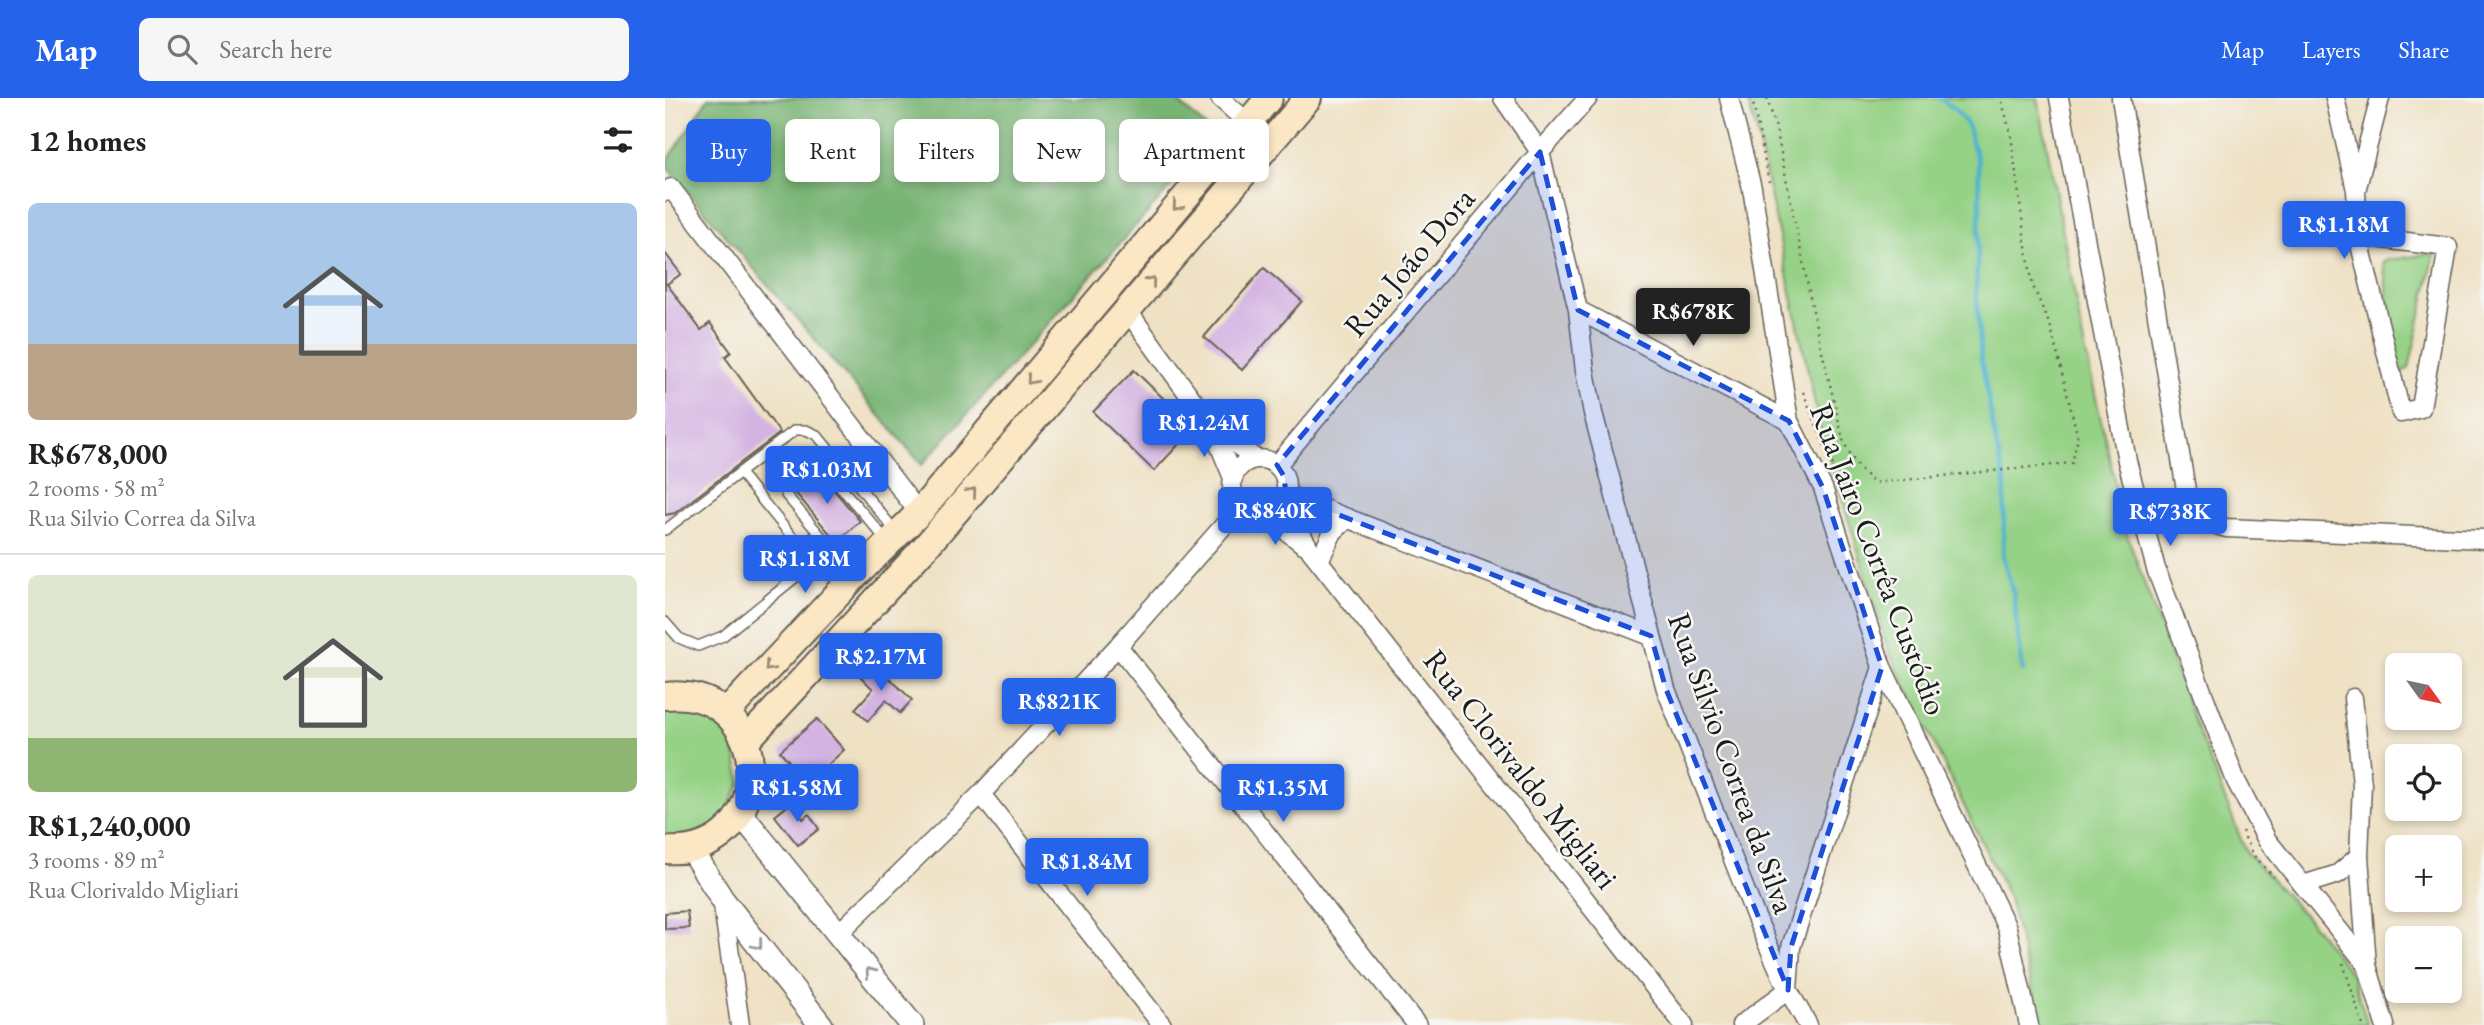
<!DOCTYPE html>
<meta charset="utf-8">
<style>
body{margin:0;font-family:"EB Garamond",serif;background:#f6f6f6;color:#222;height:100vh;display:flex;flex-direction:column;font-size:26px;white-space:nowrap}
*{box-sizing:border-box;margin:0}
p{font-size:23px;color:#767676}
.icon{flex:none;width:38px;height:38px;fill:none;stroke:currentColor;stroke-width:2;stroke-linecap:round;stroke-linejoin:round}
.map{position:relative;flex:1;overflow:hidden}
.panel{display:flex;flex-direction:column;background:#fff;width:665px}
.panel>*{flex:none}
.banner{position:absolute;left:21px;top:21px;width:665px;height:63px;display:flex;gap:14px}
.needle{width:46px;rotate:123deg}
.fabs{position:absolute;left:1720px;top:555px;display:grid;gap:14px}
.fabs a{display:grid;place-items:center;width:77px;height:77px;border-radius:10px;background:#fff;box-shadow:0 4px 10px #0003;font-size:35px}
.price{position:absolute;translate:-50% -60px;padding:0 16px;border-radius:7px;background:#2563eb;color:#fff;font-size:23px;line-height:46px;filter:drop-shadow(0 2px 4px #0008)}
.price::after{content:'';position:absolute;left:50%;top:42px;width:21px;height:16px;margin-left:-10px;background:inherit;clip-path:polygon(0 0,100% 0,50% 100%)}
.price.current{background:#222;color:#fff}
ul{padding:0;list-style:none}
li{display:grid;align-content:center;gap:14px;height:371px;padding:0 28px}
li+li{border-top:2px solid #e0e0e0}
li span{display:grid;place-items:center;height:217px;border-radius:10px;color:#555}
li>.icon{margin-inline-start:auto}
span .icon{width:126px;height:126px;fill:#fffc;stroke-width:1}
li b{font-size:30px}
h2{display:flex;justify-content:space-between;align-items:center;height:84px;padding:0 28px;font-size:30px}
.pill{padding:0 24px;border-radius:10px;background:#fff;box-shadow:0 4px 10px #0003;font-size:24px;line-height:63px}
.pill.current{background:#2563eb;color:#fff}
header{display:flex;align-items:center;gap:42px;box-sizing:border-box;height:98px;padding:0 35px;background:#2563eb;color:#fff}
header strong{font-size:33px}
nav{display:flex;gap:38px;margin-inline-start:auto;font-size:24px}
.search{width:490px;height:63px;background:#f6f6f6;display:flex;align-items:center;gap:18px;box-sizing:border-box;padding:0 24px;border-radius:10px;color:#767676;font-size:26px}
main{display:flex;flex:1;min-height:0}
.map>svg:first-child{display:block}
.green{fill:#96d286;stroke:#597751;stroke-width:2}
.forest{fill:#78b473;stroke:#4a6848;stroke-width:2}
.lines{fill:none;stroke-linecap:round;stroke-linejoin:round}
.stream{stroke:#4db2cc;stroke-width:4.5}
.building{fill:#d4b3e2}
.service-casing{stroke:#666157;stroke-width:12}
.minor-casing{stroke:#666157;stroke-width:21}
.tertiary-casing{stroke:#666157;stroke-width:26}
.secondary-casing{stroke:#666157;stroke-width:30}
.path{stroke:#666157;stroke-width:2.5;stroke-dasharray:2 5;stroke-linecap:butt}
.service{stroke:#fff;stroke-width:9}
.minor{stroke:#fff;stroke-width:18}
.tertiary{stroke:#fff;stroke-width:23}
.secondary{stroke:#fbe7c3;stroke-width:26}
.oneway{stroke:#978c78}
.oneway2{stroke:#999}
.marked{fill:#1d4ed8;fill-opacity:0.2;stroke:#1d4ed8;stroke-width:5;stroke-dasharray:14 9;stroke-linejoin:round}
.labels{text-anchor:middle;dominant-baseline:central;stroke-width:5;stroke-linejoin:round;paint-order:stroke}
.street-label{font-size:32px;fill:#1c1c1c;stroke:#f6f6f2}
</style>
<header>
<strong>Map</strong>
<div class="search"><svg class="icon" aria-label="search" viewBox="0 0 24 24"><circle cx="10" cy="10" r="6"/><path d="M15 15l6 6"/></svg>Search here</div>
<nav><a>Map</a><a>Layers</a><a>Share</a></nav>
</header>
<main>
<section class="panel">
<h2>12 homes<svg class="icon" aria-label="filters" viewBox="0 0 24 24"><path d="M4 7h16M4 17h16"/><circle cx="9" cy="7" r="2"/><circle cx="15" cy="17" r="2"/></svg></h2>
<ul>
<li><span style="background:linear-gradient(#a9c7e8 65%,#b9a48a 0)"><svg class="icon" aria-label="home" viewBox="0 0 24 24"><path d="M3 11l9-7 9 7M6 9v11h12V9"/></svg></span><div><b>R$678,000</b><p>2 rooms · 58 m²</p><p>Rua Silvio Correa da Silva</p></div></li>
<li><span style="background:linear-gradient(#dfe7d0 75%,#8fb573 0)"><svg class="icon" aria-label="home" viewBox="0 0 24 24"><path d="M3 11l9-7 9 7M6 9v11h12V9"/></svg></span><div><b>R$1,240,000</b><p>3 rooms · 89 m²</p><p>Rua Clorivaldo Migliari</p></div></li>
</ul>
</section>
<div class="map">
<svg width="1819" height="927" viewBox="0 0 1819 927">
<rect width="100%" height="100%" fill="#f6f6f2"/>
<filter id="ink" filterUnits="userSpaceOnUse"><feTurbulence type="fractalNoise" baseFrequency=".0143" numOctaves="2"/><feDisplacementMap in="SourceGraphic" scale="14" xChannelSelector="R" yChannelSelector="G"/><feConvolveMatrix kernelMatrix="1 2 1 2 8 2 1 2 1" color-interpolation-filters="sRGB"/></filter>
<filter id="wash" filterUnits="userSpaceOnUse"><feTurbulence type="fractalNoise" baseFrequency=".00686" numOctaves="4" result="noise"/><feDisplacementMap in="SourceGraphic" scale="28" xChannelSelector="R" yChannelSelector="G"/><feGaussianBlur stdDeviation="1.57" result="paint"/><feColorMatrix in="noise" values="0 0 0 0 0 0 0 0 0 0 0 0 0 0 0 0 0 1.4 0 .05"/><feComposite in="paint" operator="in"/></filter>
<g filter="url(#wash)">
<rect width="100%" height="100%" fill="#efe1c4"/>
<!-- green -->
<path class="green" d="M1081 0H1373L1418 242 1461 434 1531 628 1581 754 1643 821 1687 877 1703 927H1376L1344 800 1224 554 1154 325 1091 31Z
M1770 155 1744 270 1733 276 1718 163Z
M0 610 32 612 52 623 67 640 76 684 57 723 39 735 0 741Z"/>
<!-- forest -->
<path class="forest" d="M43 0H509L551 38 257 367 0 67Z"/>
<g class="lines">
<!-- stream -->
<path class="stream" d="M1274 0 1290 11 1302 26 1313 64 1315 108 1311 190 1316 260 1331 345 1340 383 1338 460 1348 494 1358 573"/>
</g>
<g id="blocks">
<!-- building -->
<path class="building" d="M0 155 16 176 2 186 36 232 45 225 66 254 60 259 115 335 10 415 0 417Z
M599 170 637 203 577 272 539 239Z
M469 272 529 330 489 373 428 314Z
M153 373 195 423 172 444 129 393Z
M207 563 247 602 235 615 221 602 203 623 190 611 208 591 194 577Z
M152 621 179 652 157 672 177 694 162 707 115 653Z
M126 705 138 721 144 716 154 731 133 747 110 718Z
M22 813 24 830 0 831V815Z"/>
</g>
</g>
<g filter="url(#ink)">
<use href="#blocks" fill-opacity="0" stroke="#666157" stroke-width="2"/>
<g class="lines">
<defs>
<path id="service" d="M0 432 130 332H141L152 337 232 435
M189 477 121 397 122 389 152 365H155L223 444
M0 524 14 540 33 548 58 538 131 479 137 466V451L75 375"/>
<path id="minor" d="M555 0 583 25
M838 0 875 54 913 212 920 273 928 315 1001 591 1092 822 1123 892 1143 927
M1064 0 1087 90 1124 323 1158 390 1217 569 1342 830 1364 927
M1394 0 1462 363 1491 471 1571 683 1602 742 1702 867
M1456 0 1524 410 1532 421 1561 430 1819 441
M1670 0 1691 92 1693 138 1736 315 1756 310 1783 149 1693 138
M1692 89 1715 0
M0 94 6 90 254 415
M462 212 546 327 568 380
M913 212 1124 323
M548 329 591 361
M567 388a27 27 0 1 1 54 0a27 27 0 1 1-54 0Z
M612 367 875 54 923 0
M620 396 986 538
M617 403 646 453 1019 927
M598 415 638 446
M654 463 668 434 683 420
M453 548 752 927
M1688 600 1697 686 1694 758 1702 867 1720 927
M316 696 497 927
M1638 787 1673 776 1694 758
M57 801 75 927
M174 835 316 696 453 548 576 408
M1076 927 1123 892 1126 849 1217 569"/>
<path id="tertiary" d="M76 716 247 927
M26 751 57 801 156 927"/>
<path id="secondary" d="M0 598C113 586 115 760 0 752
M61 615 190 478 254 415 604 0
M81 643 263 446 643 0"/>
</defs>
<!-- service casing -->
<use href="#service" class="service-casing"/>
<!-- minor casing -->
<use href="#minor" class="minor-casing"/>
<!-- tertiary casing -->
<use href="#tertiary" class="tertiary-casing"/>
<!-- secondary casing -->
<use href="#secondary" class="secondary-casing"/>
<!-- path -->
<path class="path" d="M1087 0 1104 84
M1102 0 1111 30 1151 228 1179 345 1192 368 1209 385 1407 365 1413 340 1386 230 1368 188 1360 143 1346 37 1336 0
M1138 294 1172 378
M1577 733 1588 757 1609 779
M1678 865 1698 927"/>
<!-- service -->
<use href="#service" class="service"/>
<!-- minor -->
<use href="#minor" class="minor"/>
<!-- tertiary -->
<use href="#tertiary" class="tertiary"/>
<!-- secondary -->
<use href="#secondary" class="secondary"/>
</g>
<!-- one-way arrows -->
<defs><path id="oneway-chevron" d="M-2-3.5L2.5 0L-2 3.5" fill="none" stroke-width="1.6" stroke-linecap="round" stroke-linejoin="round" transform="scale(1.75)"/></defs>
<g class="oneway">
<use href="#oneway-chevron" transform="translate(512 108) rotate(130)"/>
<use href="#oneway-chevron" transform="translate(486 183) rotate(-50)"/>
<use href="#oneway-chevron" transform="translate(366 282) rotate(130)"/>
<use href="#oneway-chevron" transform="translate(307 394) rotate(-50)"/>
<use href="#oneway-chevron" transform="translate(104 569) rotate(133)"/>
</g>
<g class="oneway2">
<use href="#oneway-chevron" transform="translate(93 847) rotate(52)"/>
<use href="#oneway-chevron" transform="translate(205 874) rotate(-129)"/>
</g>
</g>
<!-- marked area -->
<path class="marked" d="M875 54 913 212 1124 323 1158 390 1217 569 1126 849 1123 892 1001 591 986 538 620 396V380L612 367Z"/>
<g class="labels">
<!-- street labels -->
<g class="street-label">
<text transform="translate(744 164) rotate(-50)">Rua João Dora</text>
<text transform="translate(1214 461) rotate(69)">Rua Jairo Corrêa Custódio</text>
<text transform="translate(1067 665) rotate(70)">Rua Silvio Correa da Silva</text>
<text transform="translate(856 671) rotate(52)">Rua Clorivaldo Migliari</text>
</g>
</g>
</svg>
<div class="fabs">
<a><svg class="needle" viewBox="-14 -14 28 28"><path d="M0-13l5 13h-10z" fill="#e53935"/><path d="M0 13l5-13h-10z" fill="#767676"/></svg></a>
<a><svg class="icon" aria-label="locate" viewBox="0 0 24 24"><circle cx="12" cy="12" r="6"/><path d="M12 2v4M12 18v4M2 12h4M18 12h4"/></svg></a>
<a>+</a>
<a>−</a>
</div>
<b class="price" style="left:1679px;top:163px">R$1.18M</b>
<b class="price current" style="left:1028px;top:250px">R$678K</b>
<b class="price" style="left:539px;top:361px">R$1.24M</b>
<b class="price" style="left:162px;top:408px">R$1.03M</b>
<b class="price" style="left:610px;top:449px">R$840K</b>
<b class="price" style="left:1505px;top:450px">R$738K</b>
<b class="price" style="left:140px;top:497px">R$1.18M</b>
<b class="price" style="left:216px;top:595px">R$2.17M</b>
<b class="price" style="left:394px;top:640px">R$821K</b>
<b class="price" style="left:132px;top:726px">R$1.58M</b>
<b class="price" style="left:618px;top:726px">R$1.35M</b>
<b class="price" style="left:422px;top:800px">R$1.84M</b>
<div class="banner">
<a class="pill current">Buy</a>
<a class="pill">Rent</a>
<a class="pill">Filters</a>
<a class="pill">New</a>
<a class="pill">Apartment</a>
</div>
</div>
</main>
